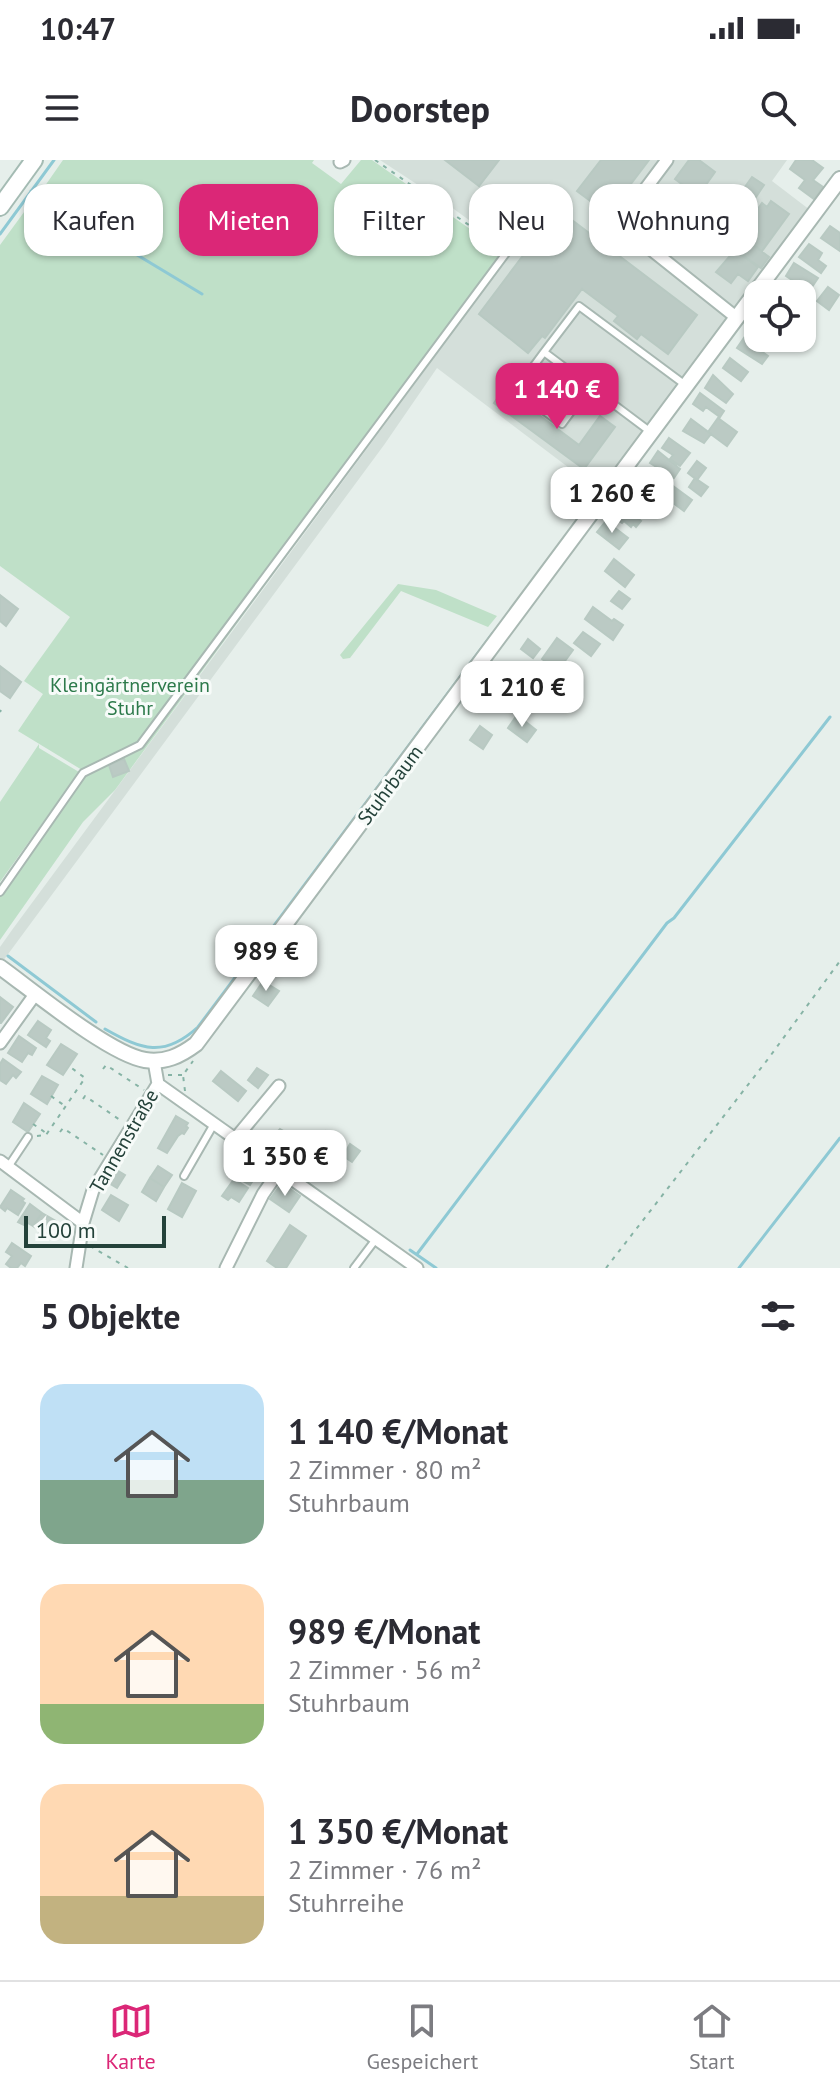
<!DOCTYPE html>
<html lang="de">
<meta charset="utf-8">
<style>
body{margin:0;font-family:"PT Sans",sans-serif;background:#f7f7f7;color:#2b2b33;height:100vh;display:flex;flex-direction:column;font-size:30px;white-space:nowrap}
*{box-sizing:border-box;margin:0}
p{font-size:26px;color:#7c7c81}
.icon{flex:none;width:44px;height:44px;fill:none;stroke:currentColor;stroke-width:2;stroke-linecap:round;stroke-linejoin:round}
.map{position:relative;height:1108px;overflow:hidden}
.drawer{display:flex;flex-direction:column;background:#fff;flex:1}
.drawer>*{flex:none}
.hud{position:absolute;left:24px;top:24px;width:792px;height:72px;display:flex;gap:16px}
.tools{position:absolute;left:744px;top:120px;display:grid;gap:16px}
.tools a{display:grid;place-items:center;width:72px;height:72px;border-radius:16px;background:#fff;box-shadow:0 2px 6px #0004;font-size:40px}
.scale{position:absolute;left:24px;bottom:20px;width:142px;box-sizing:border-box;padding-left:8px;border:4px solid #24423a;border-top:0;font-size:22px;line-height:28px;white-space:nowrap;color:#24423a;-webkit-text-stroke:6px #f7fbf9;paint-order:stroke}
.price{position:absolute;translate:-50% -68px;padding:0 18px;border-radius:16px;background:#fff;color:#222;font-size:26px;line-height:52px;filter:drop-shadow(0 2px 4px #0008)}
.price::after{content:'';position:absolute;left:50%;top:48px;width:24px;height:18px;margin-left:-12px;background:inherit;clip-path:polygon(0 0,100% 0,50% 100%)}
.price.current{background:#db2777;color:#fff}
ul{padding:0;list-style:none}
li{display:flex;align-items:center;gap:24px;height:200px;padding:0 40px}
li span{display:grid;place-items:center;flex:none;width:224px;height:160px;border-radius:24px;color:#555}
li>.icon{margin-inline-start:auto}
span .icon{width:96px;height:96px;fill:#fffc;stroke-width:1}
li b{font-size:34px}
h2{display:flex;justify-content:space-between;align-items:center;height:96px;padding:0 40px;font-size:34px}
.pill{padding:0 28px;border-radius:24px;background:#fff;box-shadow:0 2px 6px #0004;font-size:28px;line-height:72px}
.pill.current{background:#db2777;color:#fff}
.status{display:flex;justify-content:space-between;align-items:center;height:56px;padding:0 40px;background:#fff;direction:ltr}
.status svg{height:22px;fill:currentColor}
header{display:flex;justify-content:space-between;align-items:center;height:104px;padding:0 40px;background:#fff;font-size:36px;font-weight:600}
.menu{display:flex;justify-content:space-around;align-items:center;height:112px;border-top:2px solid #e1e1e2;background:#fff;font-size:22px;color:#7c7c81}
.menu a{display:grid;justify-items:center;gap:4px}
.menu .current{color:#db2777}
.map>svg:first-child{display:block}
.built{fill:#d4dfda}
.green{fill:#bfe0c8}
.lines{fill:none;stroke-linecap:round;stroke-linejoin:round}
.stream{stroke:#8ec9d4;stroke-width:3}
.building{fill:#bbcac4;stroke:#b8c9c2;stroke-width:2}
.service-casing{stroke:#a8b8b2;stroke-width:10}
.minor-casing{stroke:#a8b8b2;stroke-width:15}
.tertiary-casing{stroke:#a8b8b2;stroke-width:18}
.secondary-casing{stroke:#a4bbb3;stroke-width:20}
.path{stroke:#86b3a5;stroke-width:2;stroke-dasharray:4 6;stroke-linecap:butt}
.service{stroke:#fff;stroke-width:6}
.minor{stroke:#fff;stroke-width:11}
.tertiary{stroke:#fff;stroke-width:14}
.secondary{stroke:#fff;stroke-width:16}
.labels{text-anchor:middle;dominant-baseline:central;stroke-width:6;stroke-linejoin:round;paint-order:stroke}
.park-label{font-size:20px;fill:#2d7a4b;stroke:#f7fbf9}
.street-label{font-size:20px;fill:#24423a;stroke:#f7fbf9}
</style>
<div class="status"><b>10:47</b><svg viewBox="0 0 49 12"><path d="M0 12V9h3v3zM5 12V6h3v6zM10 12V3h3v9zM15 12V0h3v12zM26 1h20v11H26zM47 4h2v5h-2z"/></svg></div>
<header><svg class="icon" aria-label="menu" viewBox="0 0 24 24"><path d="M4 6h16M4 12h16M4 18h16"/></svg>Doorstep<svg class="icon" aria-label="search" viewBox="0 0 24 24"><circle cx="10" cy="10" r="6"/><path d="M15 15l6 6"/></svg></header>
<div class="map">
<svg width="840" height="1108" viewBox="0 0 840 1108">
<rect width="100%" height="100%" fill="#e6efeb"/>
<!-- built -->
<path class="built" d="M380 0H787L772 21 810 50 601 332 437 208 384 285 0 805V787L12 770 431 202 510 90 447 44Z"/>
<!-- green -->
<path class="green" d="M63 0H314L312 3 341 24 361 0H372L507 95 115 630 83 662 0 780V737L87 613 18 571 43 534 24 521 70 457 0 406V85L35 37 52 47 56 43 40 33Z
M398 424 436 430 497 456 488 467 401 431 350 498 343 499 340 495Z
M39 584V588L79 612 0 722V642Z"/>
<g class="lines">
<!-- stream -->
<path class="stream" d="M31 31 202 134
M0 74 54 0
M8 796 96 862
M105 869C142 890 164 898 198 867L493 473
M410 1090 436 1108
M417 1094 667 763 674 758 830 557
M739 1108 840 978"/>
</g>
<!-- building -->
<path class="building" d="M445 0H499L479 26Z
M601 0H649L608 54 577 31Z
M689 0H699L715 12 698 36 675 19Z
M796 0H812L823 8 813 20 823 27 814 39 799 28 805 20 790 9Z
M752 17 764 25 746 52 741 48 719 78 712 73Z
M771 41 789 54 762 91 744 78 735 90 724 82 734 67 741 73 762 43 767 47Z
M656 43 667 51 660 62 663 65 655 76 644 67 648 63 643 60Z
M568 57 697 155 668 194 641 174 637 179 614 161 618 156 582 129 545 178 542 176 528 193 479 154 540 73 550 80Z
M830 66 840 73V91L821 78Z
M662 67 675 77 669 86 655 76Z
M744 78 769 97 761 108 735 90Z
M809 84 822 93 818 100 826 106 821 113 799 97Z
M735 90 758 107 748 121 738 114 731 123 716 112Z
M794 103 818 118 812 127 800 120 798 124 786 116Z
M828 127 839 135 829 150 817 141Z
M746 175 757 183 754 186 768 196 762 204 737 188Z
M730 198 748 212 741 221 723 208Z
M713 215 733 234 726 243 705 228Z
M504 229 579 285 600 256 615 267 584 309 494 243Z
M700 233 724 251 720 257 706 247 703 251 693 244Z
M718 258 737 272 727 286 708 272Z
M691 259 711 274 704 283 683 271Z
M669 278 690 293 680 306 670 299 673 295 662 288Z
M658 291 680 309 674 318 650 303Z
M697 301 706 308 697 320 688 313Z
M695 318 708 327 701 336 689 327Z
M631 325 643 334 635 345 623 336Z
M673 326 692 340 684 351 665 337Z
M619 344 641 361 636 367 633 364 631 367 624 361 622 363 611 355Z
M606 361 628 378 619 389 597 372Z
M614 399 634 415 625 427 605 411Z
M619 431 630 439 622 449 611 441Z
M0 435 18 449 6 466 0 461Z
M593 447 612 461 614 459 623 465 613 480 585 459Z
M583 472 600 484 591 496 574 483Z
M557 478 573 490 565 501 570 505 564 514 542 499Z
M528 479 540 489 533 498 521 489Z
M0 506 21 522 10 538 0 531Z
M541 515 555 525 547 535 534 526Z
M502 516 513 524 511 527 520 533 514 540 493 529Z
M517 555 536 570 527 582 508 568Z
M480 566 492 575 483 589 470 580Z
M124 599 129 611 113 617 109 605Z
M263 821 279 831 268 846 253 836Z
M0 837 13 847 1 863H0Z
M38 861 51 870 46 878 50 881 46 887 28 875Z
M19 876 36 888 32 895 28 893 22 902 8 893Z
M61 884 77 894 63 915 47 905Z
M3 899 21 912 16 918 13 915 6 924 0 920V904Z
M257 908 268 915 258 928 248 920Z
M221 911 246 931 238 941 213 921Z
M42 916 58 925 47 944 31 934Z
M24 943 40 954 28 972 13 962Z
M176 956 188 963 186 966 188 968 184 974 182 973 178 976 167 993 158 988Z
M280 969 285 972 282 978 286 981 280 990 268 982Z
M326 971 337 978 333 983 346 991 350 984 360 991 352 1002 343 996 337 1003 314 988Z
M246 1002 259 1011 250 1025 243 1021 248 1014 241 1009Z
M158 1006 172 1015 164 1027 150 1018Z
M115 1009 125 1015 117 1028 107 1022Z
M150 1018 164 1027 156 1041 142 1032Z
M234 1019 248 1028 239 1042 231 1037 228 1040 222 1036Z
M182 1023 196 1031 182 1057 168 1049Z
M282 1023 300 1036 289 1052 270 1039Z
M11 1030 24 1039 22 1041 25 1043 18 1055 7 1048 5 1051 0 1047Z
M111 1035 128 1045 119 1061 102 1050Z
M30 1044 42 1053 33 1066 26 1062 24 1065 18 1062Z
M42 1053 56 1061 44 1079 38 1075 40 1071 33 1066Z
M290 1065 306 1076 286 1108H277L267 1101Z
M12 1083 31 1096 25 1106 21 1103 17 1108H11L6 1104 12 1096 6 1092Z"/>
<g class="lines">
<defs>
<path id="service" d="M544 192 516 230 562 264 590 226
M652 273 544 192 579 146 684 224
M0 732 83 613 140 585 507 92
M8 1007 28 977
M184 1016 214 964
M354 1108 376 1079"/>
<path id="minor" d="M667 0 619 64 737 158
M340 2 344 0
M0 883 36 833
M158 924 417 1108
M235 979 279 926
M0 1001 83 1063
M76 1108 83 1063 93 1030 158 924 154 901
M226 1108 263 1034 279 1011"/>
<path id="tertiary" d="M0 807C32 830 109 894 145 900 165 903 180 896 196 884L840 19"/>
<path id="secondary" d="M0 47 34 0"/>
</defs>
<!-- service casing -->
<use href="#service" class="service-casing"/>
<!-- minor casing -->
<use href="#minor" class="minor-casing"/>
<!-- tertiary casing -->
<use href="#tertiary" class="tertiary-casing"/>
<!-- secondary casing -->
<use href="#secondary" class="secondary-casing"/>
<!-- path -->
<path class="path" d="M375 0 502 88
M0 552 1 550
M103 909 106 905 144 930
M168 915H182
M185 931 183 915 193 901
M51 936 65 946
M83 939 85 936 123 962
M33 964 46 973
M60 972 63 968 103 995
M37 976 46 975 85 918 69 906
M90 1086 128 1108
M606 1108 768 899 840 801"/>
<!-- service -->
<use href="#service" class="service"/>
<!-- minor -->
<use href="#minor" class="minor"/>
<!-- tertiary -->
<use href="#tertiary" class="tertiary"/>
<!-- secondary -->
<use href="#secondary" class="secondary"/>
</g>
<g class="labels">
<!-- park labels -->
<g class="park-label">
<text x="130" y="525">Kleingärtnerverein<tspan x="130" dy="23">Stuhr</tspan></text>
</g>
<!-- street labels -->
<g class="street-label">
<text transform="translate(390 625) rotate(-53)">Stuhrbaum</text>
<text transform="translate(124 981) rotate(-60)">Tannenstraße</text>
</g>
</g>
</svg>
<div class="tools">
<a><svg class="icon" aria-label="locate" viewBox="0 0 24 24"><circle cx="12" cy="12" r="6"/><path d="M12 2v4M12 18v4M2 12h4M18 12h4"/></svg></a>
</div>
<div class="scale">100 m</div>
<b class="price current" style="left:557px;top:271px">1 140 €</b>
<b class="price" style="left:612px;top:375px">1 260 €</b>
<b class="price" style="left:522px;top:569px">1 210 €</b>
<b class="price" style="left:266px;top:833px">989 €</b>
<b class="price" style="left:285px;top:1038px">1 350 €</b>
<div class="hud">
<a class="pill">Kaufen</a>
<a class="pill current">Mieten</a>
<a class="pill">Filter</a>
<a class="pill">Neu</a>
<a class="pill">Wohnung</a>
</div>
</div>
<section class="drawer">
<h2>5 Objekte<svg class="icon" aria-label="filters" viewBox="0 0 24 24"><path d="M4 7h16M4 17h16"/><circle cx="9" cy="7" r="2"/><circle cx="15" cy="17" r="2"/></svg></h2>
<ul>
<li><span style="background:linear-gradient(#bfe0f5 60%,#7fa58c 0)"><svg class="icon" aria-label="home" viewBox="0 0 24 24"><path d="M3 11l9-7 9 7M6 9v11h12V9"/></svg></span><div><b>1 140 €/Monat</b><p>2 Zimmer · 80 m²</p><p>Stuhrbaum</p></div></li>
<li><span style="background:linear-gradient(#ffd9b3 75%,#8fb573 0)"><svg class="icon" aria-label="home" viewBox="0 0 24 24"><path d="M3 11l9-7 9 7M6 9v11h12V9"/></svg></span><div><b>989 €/Monat</b><p>2 Zimmer · 56 m²</p><p>Stuhrbaum</p></div></li>
<li><span style="background:linear-gradient(#ffd9b3 70%,#c2b280 0)"><svg class="icon" aria-label="home" viewBox="0 0 24 24"><path d="M3 11l9-7 9 7M6 9v11h12V9"/></svg></span><div><b>1 350 €/Monat</b><p>2 Zimmer · 76 m²</p><p>Stuhrreihe</p></div></li>
</ul>
</section>
<nav class="menu">
<a class="current"><svg class="icon" aria-label="map" viewBox="0 0 24 24"><path d="M3 6l6-2 6 2 6-2v14l-6 2-6-2-6 2zM9 4v14M15 6v14"/></svg>Karte</a>
<a><svg class="icon" aria-label="saved" viewBox="0 0 24 24"><path d="M7 4h10v16l-5-4-5 4z"/></svg>Gespeichert</a>
<a><svg class="icon" aria-label="home" viewBox="0 0 24 24"><path d="M3 11l9-7 9 7M6 9v11h12V9"/></svg>Start</a>
</nav>
